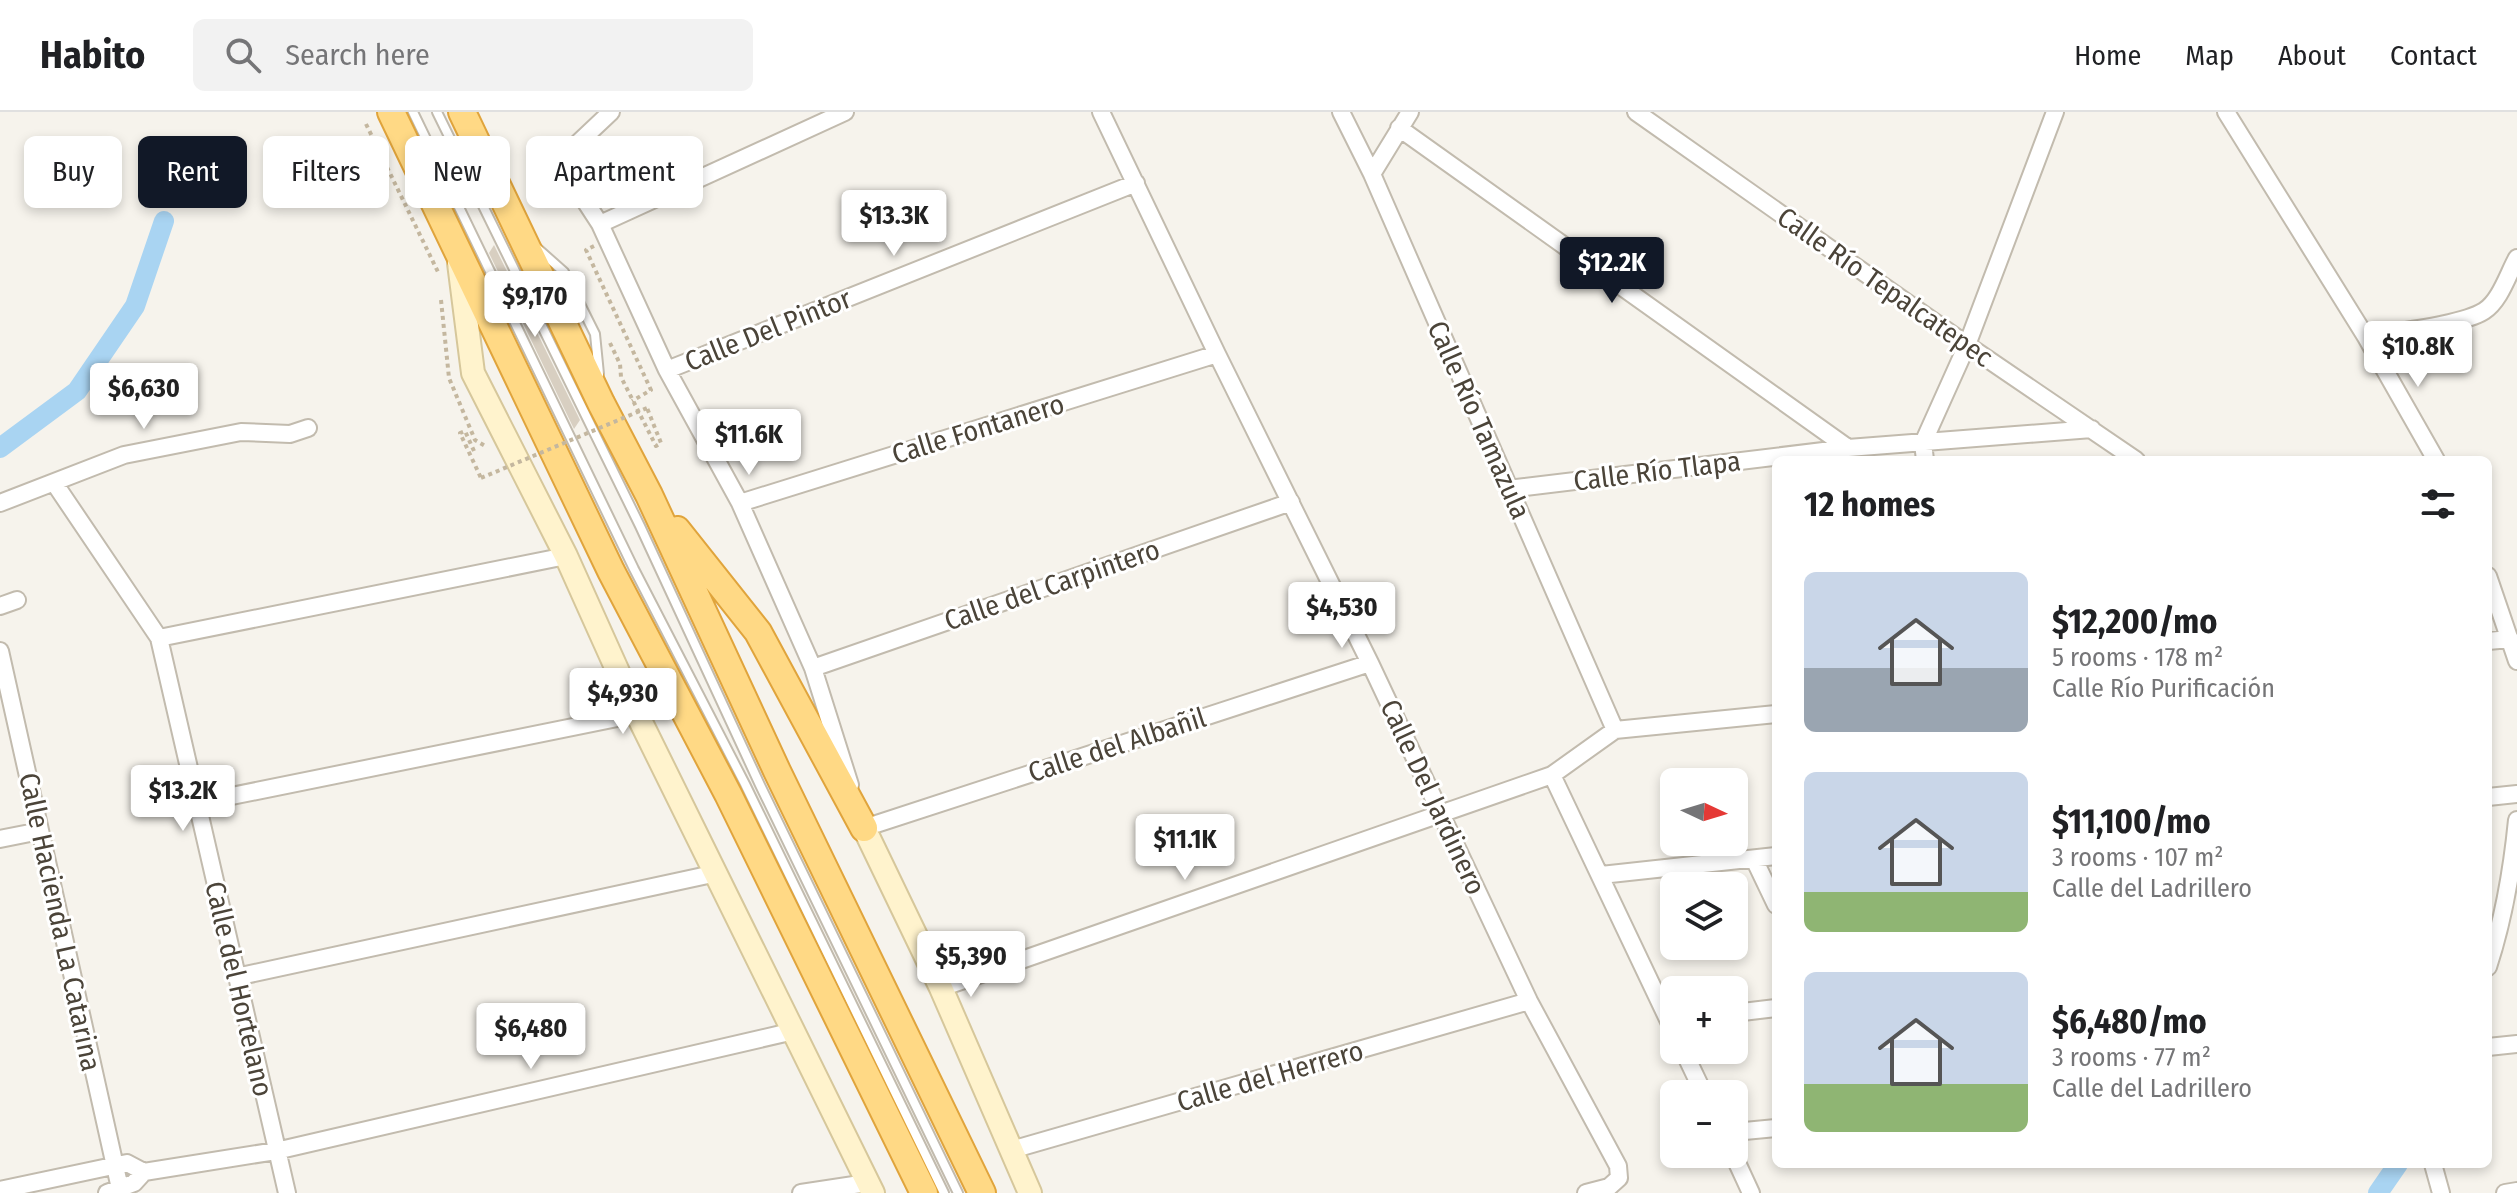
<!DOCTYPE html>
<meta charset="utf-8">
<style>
body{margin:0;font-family:"Fira Sans Condensed",sans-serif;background:#f2f2f2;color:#202124;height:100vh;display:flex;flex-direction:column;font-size:30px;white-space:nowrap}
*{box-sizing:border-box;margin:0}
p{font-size:26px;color:#757577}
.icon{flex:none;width:44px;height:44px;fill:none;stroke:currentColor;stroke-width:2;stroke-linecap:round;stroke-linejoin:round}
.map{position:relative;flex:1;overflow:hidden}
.panel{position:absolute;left:1772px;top:344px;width:720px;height:712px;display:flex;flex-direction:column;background:#fff;border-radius:12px;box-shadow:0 4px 12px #0003}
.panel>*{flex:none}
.top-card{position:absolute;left:24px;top:24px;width:760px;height:72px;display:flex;gap:16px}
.needle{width:52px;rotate:94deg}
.fabs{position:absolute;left:1660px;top:656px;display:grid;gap:16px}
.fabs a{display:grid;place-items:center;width:88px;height:88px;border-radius:12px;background:#fff;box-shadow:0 4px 12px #0003;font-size:40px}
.price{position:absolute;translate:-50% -68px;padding:0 18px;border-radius:8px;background:#fff;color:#222;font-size:26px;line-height:52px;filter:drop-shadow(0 2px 4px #0008)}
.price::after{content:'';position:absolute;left:50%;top:48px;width:24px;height:18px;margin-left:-12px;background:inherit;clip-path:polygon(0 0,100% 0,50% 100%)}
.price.active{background:#111827;color:#fff}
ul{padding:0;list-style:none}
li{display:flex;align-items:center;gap:24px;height:200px;padding:0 32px}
li span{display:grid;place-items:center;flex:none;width:224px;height:160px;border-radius:12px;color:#555}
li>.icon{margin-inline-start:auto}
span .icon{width:96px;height:96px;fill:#fffc;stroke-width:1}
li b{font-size:34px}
h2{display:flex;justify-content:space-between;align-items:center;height:96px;padding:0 32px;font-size:34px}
.tag{padding:0 28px;border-radius:12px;background:#fff;box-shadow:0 4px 12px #0003;font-size:28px;line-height:72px}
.tag.active{background:#111827;color:#fff}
header{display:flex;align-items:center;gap:48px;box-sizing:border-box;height:112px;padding:0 40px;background:#fff;border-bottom:2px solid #e0e0e0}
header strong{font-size:38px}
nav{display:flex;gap:44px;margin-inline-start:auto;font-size:28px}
.search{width:560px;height:72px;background:#f2f2f2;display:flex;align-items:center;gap:20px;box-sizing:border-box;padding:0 28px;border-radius:12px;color:#757577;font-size:30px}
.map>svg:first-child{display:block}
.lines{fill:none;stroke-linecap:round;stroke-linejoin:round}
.canal{stroke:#a9d4f2;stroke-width:20}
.building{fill:#d8cfc1}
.service-casing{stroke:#c2bbae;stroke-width:12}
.minor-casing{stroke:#c2bbae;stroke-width:20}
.secondary-casing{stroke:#d6c79b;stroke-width:26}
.trunk-casing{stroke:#e0a43c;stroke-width:30}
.path{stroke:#c4b79f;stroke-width:4;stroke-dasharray:4 4;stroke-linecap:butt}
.service{stroke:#fff;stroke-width:8}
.minor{stroke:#fff;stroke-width:16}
.secondary{stroke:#fff3cd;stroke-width:22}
.trunk{stroke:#ffd985;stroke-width:26}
.path-bridge{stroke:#c4b79f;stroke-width:4;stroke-dasharray:4 4;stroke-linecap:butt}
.labels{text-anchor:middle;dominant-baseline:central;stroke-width:6;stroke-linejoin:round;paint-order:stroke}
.street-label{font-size:28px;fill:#4b4439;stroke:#fff}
</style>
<header>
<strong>Habito</strong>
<div class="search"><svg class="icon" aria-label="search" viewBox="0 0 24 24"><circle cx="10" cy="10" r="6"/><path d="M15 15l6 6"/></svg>Search here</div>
<nav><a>Home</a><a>Map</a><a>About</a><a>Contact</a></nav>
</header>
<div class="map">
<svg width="2517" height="1081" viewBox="0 0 2517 1081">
<rect width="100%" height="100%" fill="#f6f3ec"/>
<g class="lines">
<!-- canal -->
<path class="canal" d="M0 336 77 279 135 194 164 109
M2378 1081 2398 1052"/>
</g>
<!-- building -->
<path class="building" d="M494 133 580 308 574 317 489 141Z"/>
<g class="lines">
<defs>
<path id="service" d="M413 0 634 457 745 672 944 1081
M437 0 640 414 760 673 958 1081
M537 136 564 160 595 222 599 262"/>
<path id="minor" d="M611 0 559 49 600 112 667 258 740 391 813 556 850 673
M1101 0 1217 242 1370 551 1529 889 1618 1054 1619 1066 1609 1075 1586 1081
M1341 0 1372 62 1615 618
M1636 0 1967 233 2136 348
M2226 0 2366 225 2436 348
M1399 16 1848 336
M1372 62 1410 0
M600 112 845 0
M2366 225C2394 220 2462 213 2484 199 2500 189 2508 162 2517 146
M667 258 1136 71
M1925 348 1923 331 1967 233 2055 0
M55 372 159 526 287 1081
M1508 377 1848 336 2092 317
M0 391 124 343 241 320 290 322 308 316
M740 391 1217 242
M2488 464 2517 549
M0 494 17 488
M159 526 566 444
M2488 529 2510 527
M0 539 121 1081
M813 556 1291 390
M1552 663 1674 920
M2488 685 2517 682
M197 691 637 602
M862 710 864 716 1370 551
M0 727 40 719
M1754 747 1776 793
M1601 763 1776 744
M2488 855C2504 806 2512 759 2517 708
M236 865 717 761
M941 876 1552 663 1615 618 1776 602
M1734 901 1776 896
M2488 935 2517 932
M1683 938 1704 982
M1734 1020 1776 1016
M1011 1038 1529 889
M1733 1042 1751 1081
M2433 1052 2441 1081
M0 1078 127 1051 144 1060
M107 1081 134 1071 144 1060 276 1039 794 919
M801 1081 867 1071
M2505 1081 2517 1079"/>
<path id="secondary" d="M459 151 473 261 566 444 637 602 873 1081
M864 716 941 876 1030 1081"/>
<path id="trunk" d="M391 0 611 459 728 682 924 1081
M462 0 601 291 649 383 777 659 982 1081
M677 418 758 520 864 716"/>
</defs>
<!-- service casing -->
<use href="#service" class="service-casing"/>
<!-- minor casing -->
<use href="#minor" class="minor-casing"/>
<!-- secondary casing -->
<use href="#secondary" class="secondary-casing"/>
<!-- trunk casing -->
<use href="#trunk" class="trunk-casing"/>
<!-- path -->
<path class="path" d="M366 12 438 160
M594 134 586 138 651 278 632 289
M441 188 449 266 475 328 487 335
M610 231 620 252 621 265 656 334 661 331 647 296
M474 339 465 319 460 321 481 366"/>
<!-- service -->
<use href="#service" class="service"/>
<!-- minor -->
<use href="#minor" class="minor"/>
<!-- secondary -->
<use href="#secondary" class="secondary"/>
<!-- trunk -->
<use href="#trunk" class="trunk"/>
<!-- path-bridge -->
<path class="path-bridge" d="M481 366 647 296"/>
</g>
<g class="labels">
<!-- street labels -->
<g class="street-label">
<text transform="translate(1885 175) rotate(35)">Calle Río Tepalcatepec</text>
<text transform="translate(768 218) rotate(-22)">Calle Del Pintor</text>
<text transform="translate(1479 308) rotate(66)">Calle Río Tamazula</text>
<text transform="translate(978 317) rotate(-17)">Calle Fontanero</text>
<text transform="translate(1657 359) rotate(-7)">Calle Río Tlapa</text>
<text transform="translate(1052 473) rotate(-19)">Calle del Carpintero</text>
<text transform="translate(1117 633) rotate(-18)">Calle del Albañil</text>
<text transform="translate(1433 685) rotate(65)">Calle Del Jardinero</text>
<text transform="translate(60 810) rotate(78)">Calle Hacienda La Catarina</text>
<text transform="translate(239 877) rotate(77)">Calle del Hortelano</text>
<text transform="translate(1270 964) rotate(-16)">Calle del Herrero</text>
</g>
</g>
</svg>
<div class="fabs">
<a><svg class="needle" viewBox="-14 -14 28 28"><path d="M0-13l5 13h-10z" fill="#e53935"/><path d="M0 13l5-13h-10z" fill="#757577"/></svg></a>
<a><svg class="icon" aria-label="layers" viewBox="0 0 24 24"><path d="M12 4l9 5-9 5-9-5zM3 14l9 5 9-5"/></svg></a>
<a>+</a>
<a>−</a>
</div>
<b class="price" style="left:894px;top:146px">$13.3K</b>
<b class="price active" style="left:1612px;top:193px">$12.2K</b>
<b class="price" style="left:535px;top:227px">$9,170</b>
<b class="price" style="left:2418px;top:277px">$10.8K</b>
<b class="price" style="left:144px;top:319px">$6,630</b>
<b class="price" style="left:749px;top:365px">$11.6K</b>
<b class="price" style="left:1342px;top:538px">$4,530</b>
<b class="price" style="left:623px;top:624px">$4,930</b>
<b class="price" style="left:183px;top:721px">$13.2K</b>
<b class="price" style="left:1185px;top:770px">$11.1K</b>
<b class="price" style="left:971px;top:887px">$5,390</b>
<b class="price" style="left:531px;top:959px">$6,480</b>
<div class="top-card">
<a class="tag">Buy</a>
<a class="tag active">Rent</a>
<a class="tag">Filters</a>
<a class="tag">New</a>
<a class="tag">Apartment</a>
</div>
<section class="panel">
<h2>12 homes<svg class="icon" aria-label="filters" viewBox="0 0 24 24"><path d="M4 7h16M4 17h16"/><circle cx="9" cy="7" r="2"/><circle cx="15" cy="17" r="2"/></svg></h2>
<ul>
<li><span style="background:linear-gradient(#c9d6e8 60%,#9aa5b1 0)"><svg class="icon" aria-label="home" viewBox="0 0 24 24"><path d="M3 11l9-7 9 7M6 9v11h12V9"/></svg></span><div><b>$12,200/mo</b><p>5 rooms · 178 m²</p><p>Calle Río Purificación</p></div></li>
<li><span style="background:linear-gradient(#c9d6e8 75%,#8fb573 0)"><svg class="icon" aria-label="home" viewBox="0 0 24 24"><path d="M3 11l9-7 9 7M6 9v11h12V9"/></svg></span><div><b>$11,100/mo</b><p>3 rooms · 107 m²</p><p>Calle del Ladrillero</p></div></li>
<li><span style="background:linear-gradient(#c9d6e8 70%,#8fb573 0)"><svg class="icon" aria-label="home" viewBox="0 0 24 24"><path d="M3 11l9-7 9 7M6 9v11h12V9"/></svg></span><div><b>$6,480/mo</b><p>3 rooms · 77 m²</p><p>Calle del Ladrillero</p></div></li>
</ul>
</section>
</div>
